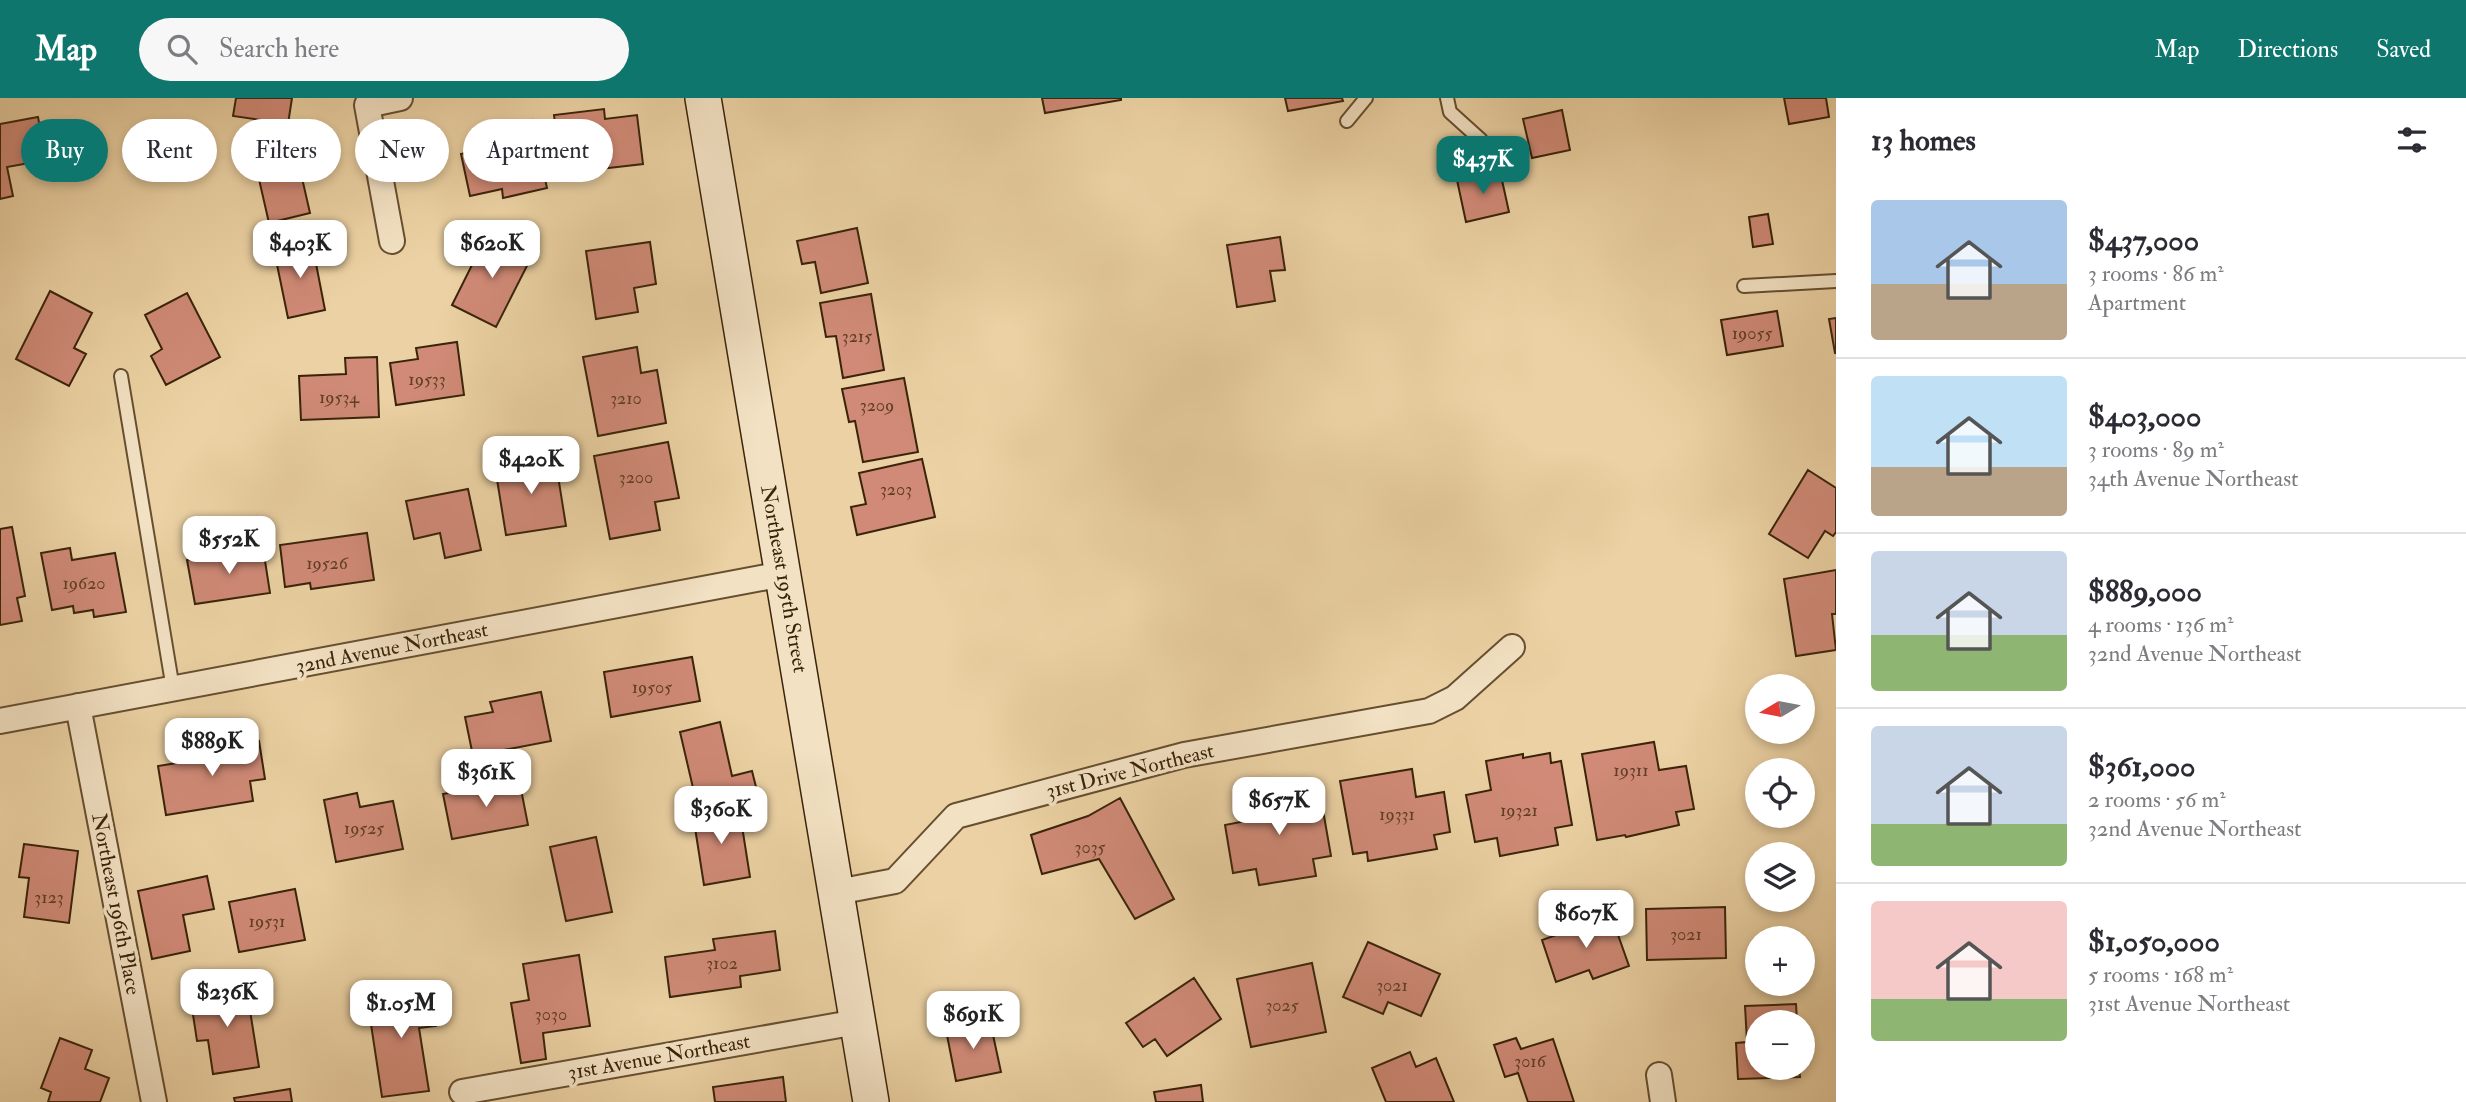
<!DOCTYPE html>
<meta charset="utf-8">
<style>
body{margin:0;font-family:"IM FELL Double Pica",serif;background:#f7f7f7;color:#2b2b33;height:100vh;display:flex;flex-direction:column;font-size:26px;white-space:nowrap}
*{box-sizing:border-box;margin:0}
p{font-size:23px;color:#7c7c81}
.icon{flex:none;width:38px;height:38px;fill:none;stroke:currentColor;stroke-width:2;stroke-linecap:round;stroke-linejoin:round}
.map{position:relative;flex:1;overflow:hidden}
.drawer{display:flex;flex-direction:column;background:#fff;width:630px}
.drawer>*{flex:none}
.hud{position:absolute;left:21px;top:21px;width:665px;height:63px;display:flex;gap:14px}
.needle{width:46px;rotate:260deg}
.tools{position:absolute;left:1745px;top:576px;display:grid;gap:14px}
.tools a{display:grid;place-items:center;width:70px;height:70px;border-radius:50%;background:#fff;box-shadow:0 4px 10px #0003;font-size:35px}
.price{position:absolute;translate:-50% -60px;padding:0 16px;border-radius:14px;background:#fff;color:#222;font-size:23px;line-height:46px;filter:drop-shadow(0 2px 4px #0008)}
.price::after{content:'';position:absolute;left:50%;top:42px;width:21px;height:16px;margin-left:-10px;background:inherit;clip-path:polygon(0 0,100% 0,50% 100%)}
.price.selected{background:#0f766e;color:#fff}
ul{padding:0;list-style:none}
li{display:flex;align-items:center;gap:21px;height:175px;padding:0 35px}
li+li{border-top:2px solid #e1e1e2}
li span{display:grid;place-items:center;flex:none;width:196px;height:140px;border-radius:7px;color:#555}
li>.icon{margin-inline-start:auto}
span .icon{width:84px;height:84px;fill:#fffc;stroke-width:1}
li b{font-size:30px}
h2{display:flex;justify-content:space-between;align-items:center;height:84px;padding:0 35px;font-size:30px}
.tag{padding:0 24px;border-radius:32px;background:#fff;box-shadow:0 4px 10px #0003;font-size:24px;line-height:63px}
.tag.selected{background:#0f766e;color:#fff}
header{display:flex;align-items:center;gap:42px;box-sizing:border-box;height:98px;padding:0 35px;background:#0f766e;color:#fff}
header strong{font-size:33px}
nav{display:flex;gap:38px;margin-inline-start:auto;font-size:24px}
.search{width:490px;height:63px;background:#f7f7f7;display:flex;align-items:center;gap:18px;box-sizing:border-box;padding:0 24px;border-radius:38px;color:#7c7c81;font-size:26px}
main{display:flex;flex:1;min-height:0}
.map>svg:first-child{display:block}
.building{fill:#d08a77;stroke:#3a240a;stroke-width:2}
.lines{fill:none;stroke-linecap:round;stroke-linejoin:round}
.lane-casing{stroke:#664f30;stroke-width:16}
.street-casing{stroke:#664f30;stroke-width:28}
.secondary-casing{stroke:#3a240a;stroke-width:38}
.lane{stroke:#f2e1c3;stroke-width:12}
.street{stroke:#f2e1c3;stroke-width:24}
.secondary{stroke:#f2e1c3;stroke-width:35}
.labels{text-anchor:middle;dominant-baseline:central;stroke-width:7;stroke-linejoin:round;paint-order:stroke}
.number-label{font-size:18px;fill:#603e25}
.street-label{font-size:21px;fill:#3a240a;stroke:#f2e1c3}
</style>
<header>
<strong>Map</strong>
<div class="search"><svg class="icon" aria-label="search" viewBox="0 0 24 24"><circle cx="10" cy="10" r="6"/><path d="M15 15l6 6"/></svg>Search here</div>
<nav><a>Map</a><a>Directions</a><a>Saved</a></nav>
</header>
<main>
<div class="map">
<svg width="1836" height="1004" viewBox="0 0 1836 1004">
<rect width="100%" height="100%" fill="#ebd1a3"/>
<filter id="stains"><feTurbulence type="fractalNoise" baseFrequency=".00286" numOctaves="4"/><feColorMatrix values="0 0 0 0 .2 0 0 0 0 .09 0 0 0 0 .02 0 0 0 .5 -.17"/></filter>
<radialGradient id="worn" r=".72"><stop offset=".6" stop-color="#630" stop-opacity="0"/><stop offset="1" stop-color="#630" stop-opacity=".3"/></radialGradient>
<!-- building -->
<path class="building" d="M236 0H292L288 26 233 18Z
M1042 0H1121V2L1045 15Z
M1285 0H1342L1343 3 1288 13Z
M1784 0H1826L1829 19 1789 26Z
M604 11 605 21 637 17 643 66 574 74 572 55 559 57 554 17Z
M1562 12 1570 52 1532 60 1523 21Z
M38 19 46 62 7 69 13 98 0 101V26Z
M532 22 547 90 503 100 502 91 470 98 461 56 494 48 491 31Z
M294 45 310 115 269 125 253 55Z
M1500 73 1509 114 1466 124 1457 82Z
M1768 116 1773 146 1753 149 1749 119Z
M857 130 868 185 821 195 815 164 802 166 797 143Z
M488 135 532 158 496 229 452 207Z
M1280 139 1285 172 1270 173 1275 203 1237 209 1227 147Z
M650 144 656 186 634 190 638 214 596 221 586 153Z
M312 145 325 212 288 220 274 152Z
M50 193 92 215 74 250 86 256 69 288 16 261Z
M187 195 220 259 166 287 151 258 162 251 145 217Z
M871 196 884 272 843 280 836 238 826 239 820 205Z
M1777 213 1783 248 1727 257 1721 222Z
M1836 220V255H1835L1829 221Z
M457 244 464 297 396 307 390 265 418 261 416 250Z
M637 249 641 275 657 272 666 325 598 338 583 259Z
M377 259 379 319 301 322 299 278 346 276 345 260Z
M904 280 918 354 863 364 855 323 849 324 842 291Z
M668 344 679 400 655 404 660 432 610 441 594 358Z
M555 359 566 428 506 437 495 369Z
M922 361 935 419 857 437 851 409 866 406 859 375Z
M1808 372 1836 390V434L1833 438 1825 433 1808 460 1769 436Z
M468 391 481 452 445 460 440 435 414 441 406 403Z
M12 429 25 498 17 500 22 523 0 527V431Z
M367 435 374 482 311 491 310 485 285 489 280 447Z
M70 450 72 462 115 455 126 514 94 519 93 512 74 515 73 508 52 512 41 455Z
M263 450 270 495 195 506 187 462Z
M1836 472V516H1832L1836 552 1796 558 1784 481Z
M692 559 700 603 611 619 604 574Z
M541 594 551 643 473 658 465 619 493 614 490 604Z
M720 624 732 678 752 673 757 693 697 707 680 634Z
M259 643 265 681 250 683 253 703 166 717 158 668 189 663 187 655Z
M1654 644 1659 672 1686 668 1694 711 1676 714 1679 727 1626 739 1625 737 1597 742 1582 656Z
M1550 655 1551 665 1561 663 1572 727 1555 730 1558 747 1500 758 1497 740 1475 744 1466 697 1491 692 1486 663 1523 656V660Z
M1412 671 1416 699 1444 694 1450 734 1434 737 1437 751 1368 763 1367 754 1353 756 1340 683Z
M519 681 528 727 452 741 443 696Z
M1283 688 1286 701 1320 695 1331 758 1313 761 1316 778 1259 787 1256 771 1233 775 1225 727 1251 722 1246 694Z
M357 695 360 709 393 703 403 751 336 764 324 702Z
M1120 700 1174 801 1135 821 1099 761 1042 776 1031 737 1088 718Z
M739 709 750 779 704 787 693 717Z
M596 739 612 814 566 823 550 749Z
M24 746 78 753 69 825 24 819 29 780 19 779Z
M207 778 214 811 183 817 190 853 152 861 138 793Z
M295 791 305 842 239 854 229 804Z
M1725 809 1726 860 1647 862 1646 811Z
M1611 817 1629 868 1593 881 1589 872 1556 884 1542 842Z
M775 833 780 872 740 878 741 889 670 899 665 859 715 852 713 841Z
M1368 844 1440 876 1421 918 1388 904 1383 916 1343 899Z
M579 857 590 928 543 935 546 961 521 965 511 905 529 902 523 866Z
M1312 865 1326 934 1251 949 1237 881Z
M1194 880 1221 921 1167 958 1155 941 1143 949 1126 925Z
M236 885 239 901 248 900 259 969 213 976 208 942 197 943 192 910 206 908 203 891Z
M431 891 436 928 419 930 429 993 382 999 367 900Z
M1796 906 1797 924H1757V970H1799L1800 979 1738 981 1736 945 1747 944 1745 908Z
M990 923 1001 974 956 983 946 932Z
M60 940 92 952 85 971 109 980 100 1004H48L51 994 41 990Z
M1516 940 1521 951 1553 941 1574 1004H1528L1518 975 1505 979 1494 947Z
M1410 954 1416 969 1436 960 1454 1004H1386L1372 970Z
M783 979 786 1004H715L713 989Z
M1201 987 1203 1004H1156L1154 994Z
M290 991 292 1004H235L234 1000Z"/>
<g class="lines">
<defs>
<path id="lane" d="M1447 0 1450 14 1481 42
M1347 23 1366 0
M1744 188 1836 183
M121 278 173 591"/>
<path id="street" d="M392 143 367 7 400 0
M78 608 154 1004
M0 623 783 476
M837 794 895 783 956 718 1184 657 1429 613 1455 600 1512 549
M1659 977 1663 1004
M462 994 857 924"/>
<path id="secondary" d="M703 0 871 1004"/>
</defs>
<!-- lane casing -->
<use href="#lane" class="lane-casing"/>
<!-- street casing -->
<use href="#street" class="street-casing"/>
<!-- secondary casing -->
<use href="#secondary" class="secondary-casing"/>
<!-- lane -->
<use href="#lane" class="lane"/>
<!-- street -->
<use href="#street" class="street"/>
<!-- secondary -->
<use href="#secondary" class="secondary"/>
</g>
<g class="labels">
<!-- number labels -->
<g class="number-label">
<text x="1752" y="235">19055</text>
<text x="857" y="238">3215</text>
<text x="427" y="281">19533</text>
<text x="339" y="299">19534</text>
<text x="626" y="300">3210</text>
<text x="877" y="307">3209</text>
<text x="636" y="379">3200</text>
<text x="896" y="391">3203</text>
<text x="327" y="465">19526</text>
<text x="84" y="485">19620</text>
<text x="652" y="589">19505</text>
<text x="1631" y="672">19311</text>
<text x="1519" y="712">19321</text>
<text x="1397" y="716">19331</text>
<text x="364" y="730">19525</text>
<text x="1090" y="749">3035</text>
<text x="49" y="799">3123</text>
<text x="267" y="823">19531</text>
<text x="1686" y="836">3021</text>
<text x="722" y="865">3102</text>
<text x="1392" y="887">3021</text>
<text x="1282" y="907">3025</text>
<text x="551" y="916">3030</text>
<text x="1530" y="963">3016</text>
</g>
<!-- street labels -->
<g class="street-label">
<text transform="translate(784 481) rotate(80)">Northeast 195th Street</text>
<text transform="translate(392 550) rotate(-11)">32nd Avenue Northeast</text>
<text transform="translate(1130 673) rotate(-14)">31st Drive Northeast</text>
<text transform="translate(116 806) rotate(79)">Northeast 196th Place</text>
<text transform="translate(659 959) rotate(-10)">31st Avenue Northeast</text>
</g>
</g>
<rect width="100%" height="100%" filter="url(#stains)"/>
<rect width="100%" height="100%" fill="url(#worn)"/>
</svg>
<div class="tools">
<a><svg class="needle" viewBox="-14 -14 28 28"><path d="M0-13l5 13h-10z" fill="#e53935"/><path d="M0 13l5-13h-10z" fill="#7c7c81"/></svg></a>
<a><svg class="icon" aria-label="locate" viewBox="0 0 24 24"><circle cx="12" cy="12" r="6"/><path d="M12 2v4M12 18v4M2 12h4M18 12h4"/></svg></a>
<a><svg class="icon" aria-label="layers" viewBox="0 0 24 24"><path d="M12 4l9 5-9 5-9-5zM3 14l9 5 9-5"/></svg></a>
<a>+</a>
<a>−</a>
</div>
<b class="price selected" style="left:1483px;top:98px">$437K</b>
<b class="price" style="left:300px;top:182px">$403K</b>
<b class="price" style="left:492px;top:182px">$620K</b>
<b class="price" style="left:531px;top:398px">$420K</b>
<b class="price" style="left:229px;top:478px">$552K</b>
<b class="price" style="left:212px;top:680px">$889K</b>
<b class="price" style="left:486px;top:711px">$361K</b>
<b class="price" style="left:1279px;top:739px">$657K</b>
<b class="price" style="left:721px;top:748px">$360K</b>
<b class="price" style="left:1586px;top:852px">$607K</b>
<b class="price" style="left:227px;top:931px">$236K</b>
<b class="price" style="left:401px;top:942px">$1.05M</b>
<b class="price" style="left:973px;top:953px">$691K</b>
<div class="hud">
<a class="tag selected">Buy</a>
<a class="tag">Rent</a>
<a class="tag">Filters</a>
<a class="tag">New</a>
<a class="tag">Apartment</a>
</div>
</div>
<section class="drawer">
<h2>13 homes<svg class="icon" aria-label="filters" viewBox="0 0 24 24"><path d="M4 7h16M4 17h16"/><circle cx="9" cy="7" r="2"/><circle cx="15" cy="17" r="2"/></svg></h2>
<ul>
<li><span style="background:linear-gradient(#a9c7e8 60%,#b9a48a 0)"><svg class="icon" aria-label="home" viewBox="0 0 24 24"><path d="M3 11l9-7 9 7M6 9v11h12V9"/></svg></span><div><b>$437,000</b><p>3 rooms · 86 m²</p><p>Apartment</p></div></li>
<li><span style="background:linear-gradient(#bfe0f5 65%,#b9a48a 0)"><svg class="icon" aria-label="home" viewBox="0 0 24 24"><path d="M3 11l9-7 9 7M6 9v11h12V9"/></svg></span><div><b>$403,000</b><p>3 rooms · 89 m²</p><p>34th Avenue Northeast</p></div></li>
<li><span style="background:linear-gradient(#c9d6e8 60%,#8fb573 0)"><svg class="icon" aria-label="home" viewBox="0 0 24 24"><path d="M3 11l9-7 9 7M6 9v11h12V9"/></svg></span><div><b>$889,000</b><p>4 rooms · 136 m²</p><p>32nd Avenue Northeast</p></div></li>
<li><span style="background:linear-gradient(#c9d6e8 70%,#8fb573 0)"><svg class="icon" aria-label="home" viewBox="0 0 24 24"><path d="M3 11l9-7 9 7M6 9v11h12V9"/></svg></span><div><b>$361,000</b><p>2 rooms · 56 m²</p><p>32nd Avenue Northeast</p></div></li>
<li><span style="background:linear-gradient(#f6c9c9 70%,#8fb573 0)"><svg class="icon" aria-label="home" viewBox="0 0 24 24"><path d="M3 11l9-7 9 7M6 9v11h12V9"/></svg></span><div><b>$1,050,000</b><p>5 rooms · 168 m²</p><p>31st Avenue Northeast</p></div></li>
</ul>
</section>
</main>
